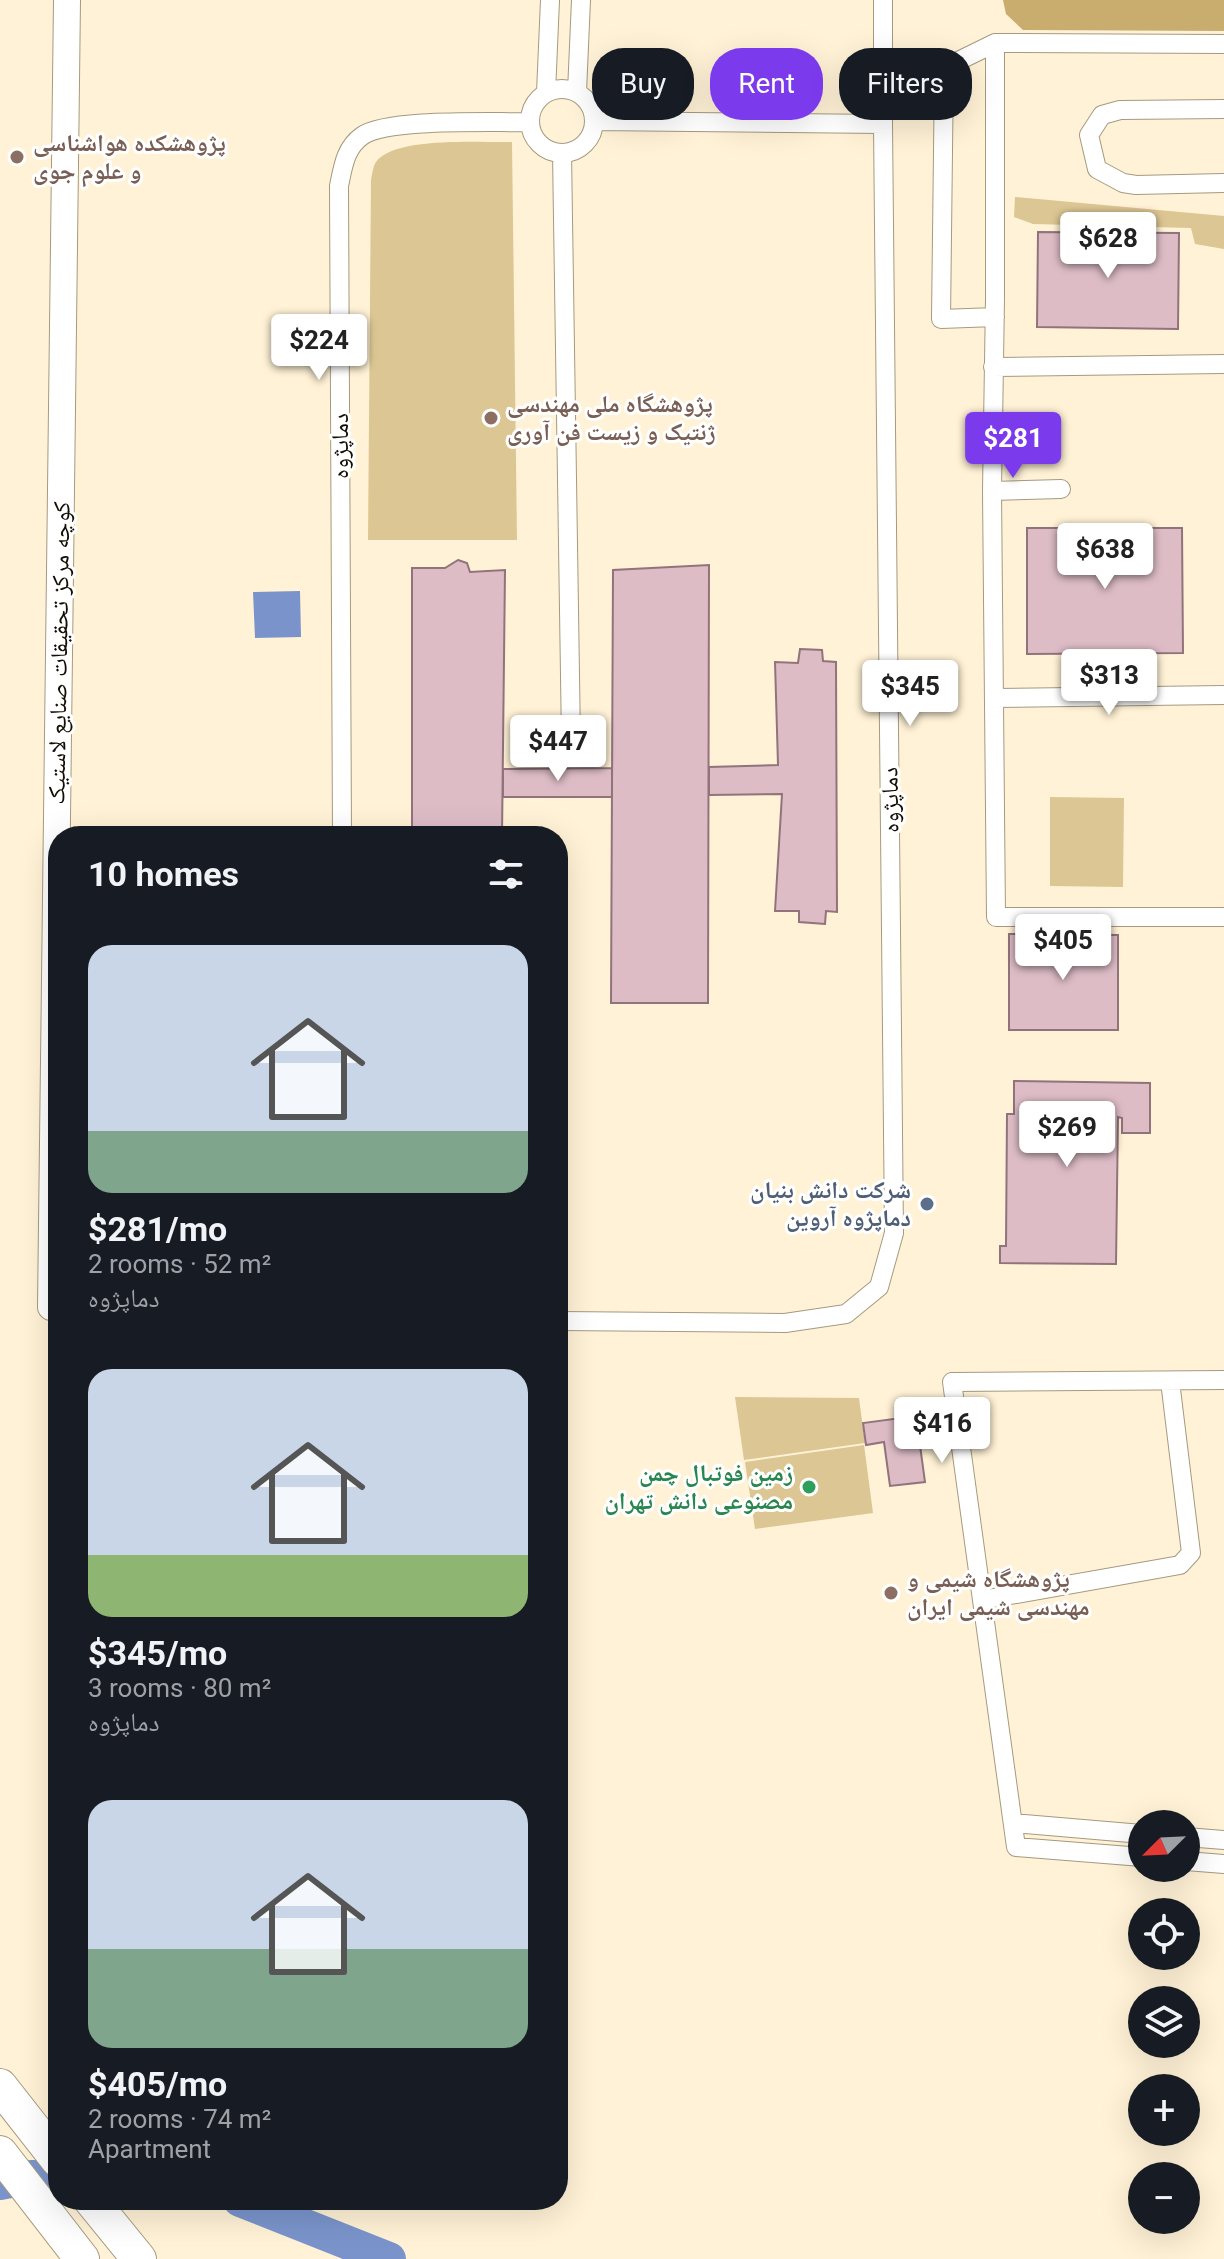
<!DOCTYPE html>
<meta charset="utf-8">
<style>
body{margin:0;font-family:Roboto,"Noto Naskh Arabic",sans-serif;background:#20242c;color:#f1f3f6;height:100vh;display:flex;flex-direction:column;font-size:30px;white-space:nowrap}
*{box-sizing:border-box;margin:0}
p{font-size:26px;color:#9ea1a6}
.icon{flex:none;width:44px;height:44px;fill:none;stroke:currentColor;stroke-width:2;stroke-linecap:round;stroke-linejoin:round}
.map{position:relative;flex:1;overflow:hidden}
.panel{position:absolute;left:48px;top:826px;width:520px;height:1384px;display:flex;flex-direction:column;background:#171b24;border-radius:32px;box-shadow:0 8px 32px #0002}
.panel>*{flex:none}
.top-card{position:absolute;left:592px;top:48px;width:512px;height:72px;display:flex;gap:16px}
.needle{width:52px;rotate:246deg}
.controls{position:absolute;left:1128px;top:1810px;display:grid;gap:16px}
.controls a{display:grid;place-items:center;width:72px;height:72px;border-radius:50%;background:#171b24;box-shadow:0 8px 32px #0002;font-size:40px}
.price{position:absolute;translate:-50% -68px;padding:0 18px;border-radius:8px;background:#fff;color:#222;font-size:26px;line-height:52px;filter:drop-shadow(0 2px 4px #0008)}
.price::after{content:'';position:absolute;left:50%;top:48px;width:24px;height:18px;margin-left:-12px;background:inherit;clip-path:polygon(0 0,100% 0,50% 100%)}
.price.on{background:#7c3aed;color:#fff}
ul{padding:0;list-style:none}
li{display:grid;align-content:center;gap:16px;height:424px;padding:0 40px}
li span{display:grid;place-items:center;height:248px;border-radius:24px;color:#555}
li>.icon{margin-inline-start:auto}
span .icon{width:144px;height:144px;fill:#fffc;stroke-width:1}
li b{font-size:34px}
h2{display:flex;justify-content:space-between;align-items:center;height:96px;padding:0 40px;font-size:34px}
.pill{padding:0 28px;border-radius:32px;background:#171b24;box-shadow:0 8px 32px #0002;font-size:28px;line-height:72px}
.pill.on{background:#7c3aed;color:#fff}
.map>svg:first-child{display:block}
.green{fill:#dcc693}
.forest{fill:#c8ad6f}
.water{fill:#7a94cb}
.lines{fill:none;stroke-linecap:round;stroke-linejoin:round}
.river{stroke:#7a94cb;stroke-width:34}
.building{fill:#ddbcc6;stroke:#91737c;stroke-width:2}
.street-casing{stroke:#a59a7f;stroke-width:20}
.secondary-casing{stroke:#a59a7f;stroke-width:28}
.highway-casing{stroke:#a59a7f;stroke-width:36}
.street{stroke:#fff;stroke-width:18}
.secondary{stroke:#fff;stroke-width:26}
.highway{stroke:#fff;stroke-width:34}
.education-dot{fill:#8d6e63;stroke:#fff;stroke-width:3}
.service-dot{fill:#5c6f8a;stroke:#fff;stroke-width:3}
.leisure-dot{fill:#2e9e5b;stroke:#fff;stroke-width:3}
.labels{text-anchor:middle;dominant-baseline:central;stroke-width:6;stroke-linejoin:round;paint-order:stroke}
.education-label{font-size:24px;font-weight:bold;fill:#785e54;stroke:#fff;text-anchor:start}
.street-label{font-size:24px;fill:#120e05;stroke:#fff}
.service-label{font-size:24px;font-weight:bold;fill:#4e5e75;stroke:#fff;text-anchor:end}
.leisure-label{font-size:24px;font-weight:bold;fill:#27864d;stroke:#fff;text-anchor:end}
</style>
<div class="map">
<svg width="1224" height="2259" viewBox="0 0 1224 2259">
<rect width="100%" height="100%" fill="#fff2d6"/>
<!-- green -->
<path class="green" d="M512 142 517 540H368L371 180C372 175 373 166 376 162 395 136 482 143 512 142Z
M1015 197 1224 216V249L1195 244 1191 228 1033 224 1014 217Z
M1050 797 1124 798 1123 887 1050 886Z
M735 1397 859 1398 865 1443 744 1460Z
M864 1445 873 1513 755 1529 745 1462Z"/>
<!-- forest -->
<path class="forest" d="M1003 0H1224V31L1023 30 1006 14Z"/>
<!-- water -->
<path class="water" d="M300 591 301 637 255 638 253 592Z"/>
<g class="lines">
<!-- river -->
<path class="river" d="M0 2183 31 2177H58
M240 2200 389 2259"/>
</g>
<!-- building -->
<path class="building" d="M1038 232 1179 233 1178 329 1037 327Z
M1027 528H1182L1183 653 1027 654Z
M458 560 467 563 470 572 505 570 502 836H412V568H445Z
M709 565 708 1003H611L613 570Z
M800 649 822 650 823 661 836 662 837 912 826 911 825 924 799 922V911H775L782 794 709 795V767L778 765 775 662 798 663Z
M612 768V797H503V769Z
M1009 934 1118 935V1030H1009Z
M1014 1081 1150 1083V1133H1122V1118L1118 1117 1116 1264 1000 1263V1246H1006L1007 1114H1014Z
M916 1416 925 1482 890 1486 884 1442 866 1445 863 1423Z"/>
<g class="lines">
<defs>
<path id="street" d="M883 0V124
M1224 44 995 43V298L992 491 996 917H1224
M530 121a32 32 0 1 1 64 0a32 32 0 1 1-64 0Z
M577 92 581 0
M546 93 550 0
M1224 109 1120 110 1102 115 1089 135 1097 169 1123 183 1136 185 1224 183
M562 153 571 740
M995 317 941 319 944 68 995 43
M993 367 1224 364
M992 491 1061 489
M994 698 1224 695
M342 836 339 186C343 167 345 148 362 136 388 118 494 123 530 122
M558 1321 785 1323 846 1314 879 1287 894 1233 883 124 595 121
M982 1600 1180 1565 1191 1553 1170 1381
M1013 1823 1142 1834
M1186 1837 1224 1840
M1142 1857 1016 1847 952 1382 1224 1380
M1186 1861 1224 1864"/>
<path id="secondary" d="M51 1307 67 0"/>
<path id="highway" d="M0 2086 58 2160
M0 2153 82 2259
M91 2200 139 2259"/>
</defs>
<!-- street casing -->
<use href="#street" class="street-casing"/>
<!-- secondary casing -->
<use href="#secondary" class="secondary-casing"/>
<!-- highway casing -->
<use href="#highway" class="highway-casing"/>
<!-- street -->
<use href="#street" class="street"/>
<!-- secondary -->
<use href="#secondary" class="secondary"/>
<!-- highway -->
<use href="#highway" class="highway"/>
</g>
<!-- markers -->
<g class="education-dot">
<circle cx="17" cy="157" r="8"/>
<circle cx="491" cy="418" r="8"/>
<circle cx="891" cy="1593" r="8"/>
</g>
<circle class="service-dot" cx="927" cy="1204" r="8"/>
<circle class="leisure-dot" cx="809" cy="1487" r="8"/>
<g class="labels">
<!-- education labels -->
<g class="education-label">
<text x="33" y="143">پژوهشکده هواشناسی<tspan x="33" dy="28">و علوم جوی</tspan></text>
<text x="507" y="404">پژوهشگاه ملی مهندسی<tspan x="507" dy="28">ژنتیک و زیست فن آوری</tspan></text>
<text x="907" y="1579">پژوهشگاه شیمی و<tspan x="907" dy="28">مهندسی شیمی ایران</tspan></text>
</g>
<!-- street labels -->
<g class="street-label">
<text transform="translate(340 446) rotate(-90)">دماپژوه</text>
<text transform="translate(59 653) rotate(-89)">کوچه مرکز تحقیقات صنایع لاستیک</text>
<text transform="translate(890 800) rotate(-91)">دماپژوه</text>
</g>
<!-- service labels -->
<g class="service-label">
<text x="911" y="1190">شرکت دانش بنیان<tspan x="911" dy="28">دماپژوه آروین</tspan></text>
</g>
<!-- leisure labels -->
<g class="leisure-label">
<text x="793" y="1473">زمین فوتبال چمن<tspan x="793" dy="28">مصنوعی دانش تهران</tspan></text>
</g>
</g>
</svg>
<div class="controls">
<a><svg class="needle" viewBox="-14 -14 28 28"><path d="M0-13l5 13h-10z" fill="#e53935"/><path d="M0 13l5-13h-10z" fill="#9ea1a6"/></svg></a>
<a><svg class="icon" aria-label="locate" viewBox="0 0 24 24"><circle cx="12" cy="12" r="6"/><path d="M12 2v4M12 18v4M2 12h4M18 12h4"/></svg></a>
<a><svg class="icon" aria-label="layers" viewBox="0 0 24 24"><path d="M12 4l9 5-9 5-9-5zM3 14l9 5 9-5"/></svg></a>
<a>+</a>
<a>−</a>
</div>
<b class="price" style="left:1108px;top:280px">$628</b>
<b class="price" style="left:319px;top:382px">$224</b>
<b class="price on" style="left:1013px;top:480px">$281</b>
<b class="price" style="left:1105px;top:591px">$638</b>
<b class="price" style="left:1109px;top:717px">$313</b>
<b class="price" style="left:910px;top:728px">$345</b>
<b class="price" style="left:558px;top:783px">$447</b>
<b class="price" style="left:1063px;top:982px">$405</b>
<b class="price" style="left:1067px;top:1169px">$269</b>
<b class="price" style="left:942px;top:1465px">$416</b>
<div class="top-card">
<a class="pill">Buy</a>
<a class="pill on">Rent</a>
<a class="pill">Filters</a>
</div>
<section class="panel">
<h2>10 homes<svg class="icon" aria-label="filters" viewBox="0 0 24 24"><path d="M4 7h16M4 17h16"/><circle cx="9" cy="7" r="2"/><circle cx="15" cy="17" r="2"/></svg></h2>
<ul>
<li><span style="background:linear-gradient(#c9d6e8 75%,#7fa58c 0)"><svg class="icon" aria-label="home" viewBox="0 0 24 24"><path d="M3 11l9-7 9 7M6 9v11h12V9"/></svg></span><div><b>$281/mo</b><p>2 rooms · 52 m²</p><p>دماپژوه</p></div></li>
<li><span style="background:linear-gradient(#c9d6e8 75%,#8fb573 0)"><svg class="icon" aria-label="home" viewBox="0 0 24 24"><path d="M3 11l9-7 9 7M6 9v11h12V9"/></svg></span><div><b>$345/mo</b><p>3 rooms · 80 m²</p><p>دماپژوه</p></div></li>
<li><span style="background:linear-gradient(#c9d6e8 60%,#7fa58c 0)"><svg class="icon" aria-label="home" viewBox="0 0 24 24"><path d="M3 11l9-7 9 7M6 9v11h12V9"/></svg></span><div><b>$405/mo</b><p>2 rooms · 74 m²</p><p>Apartment</p></div></li>
</ul>
</section>
</div>
